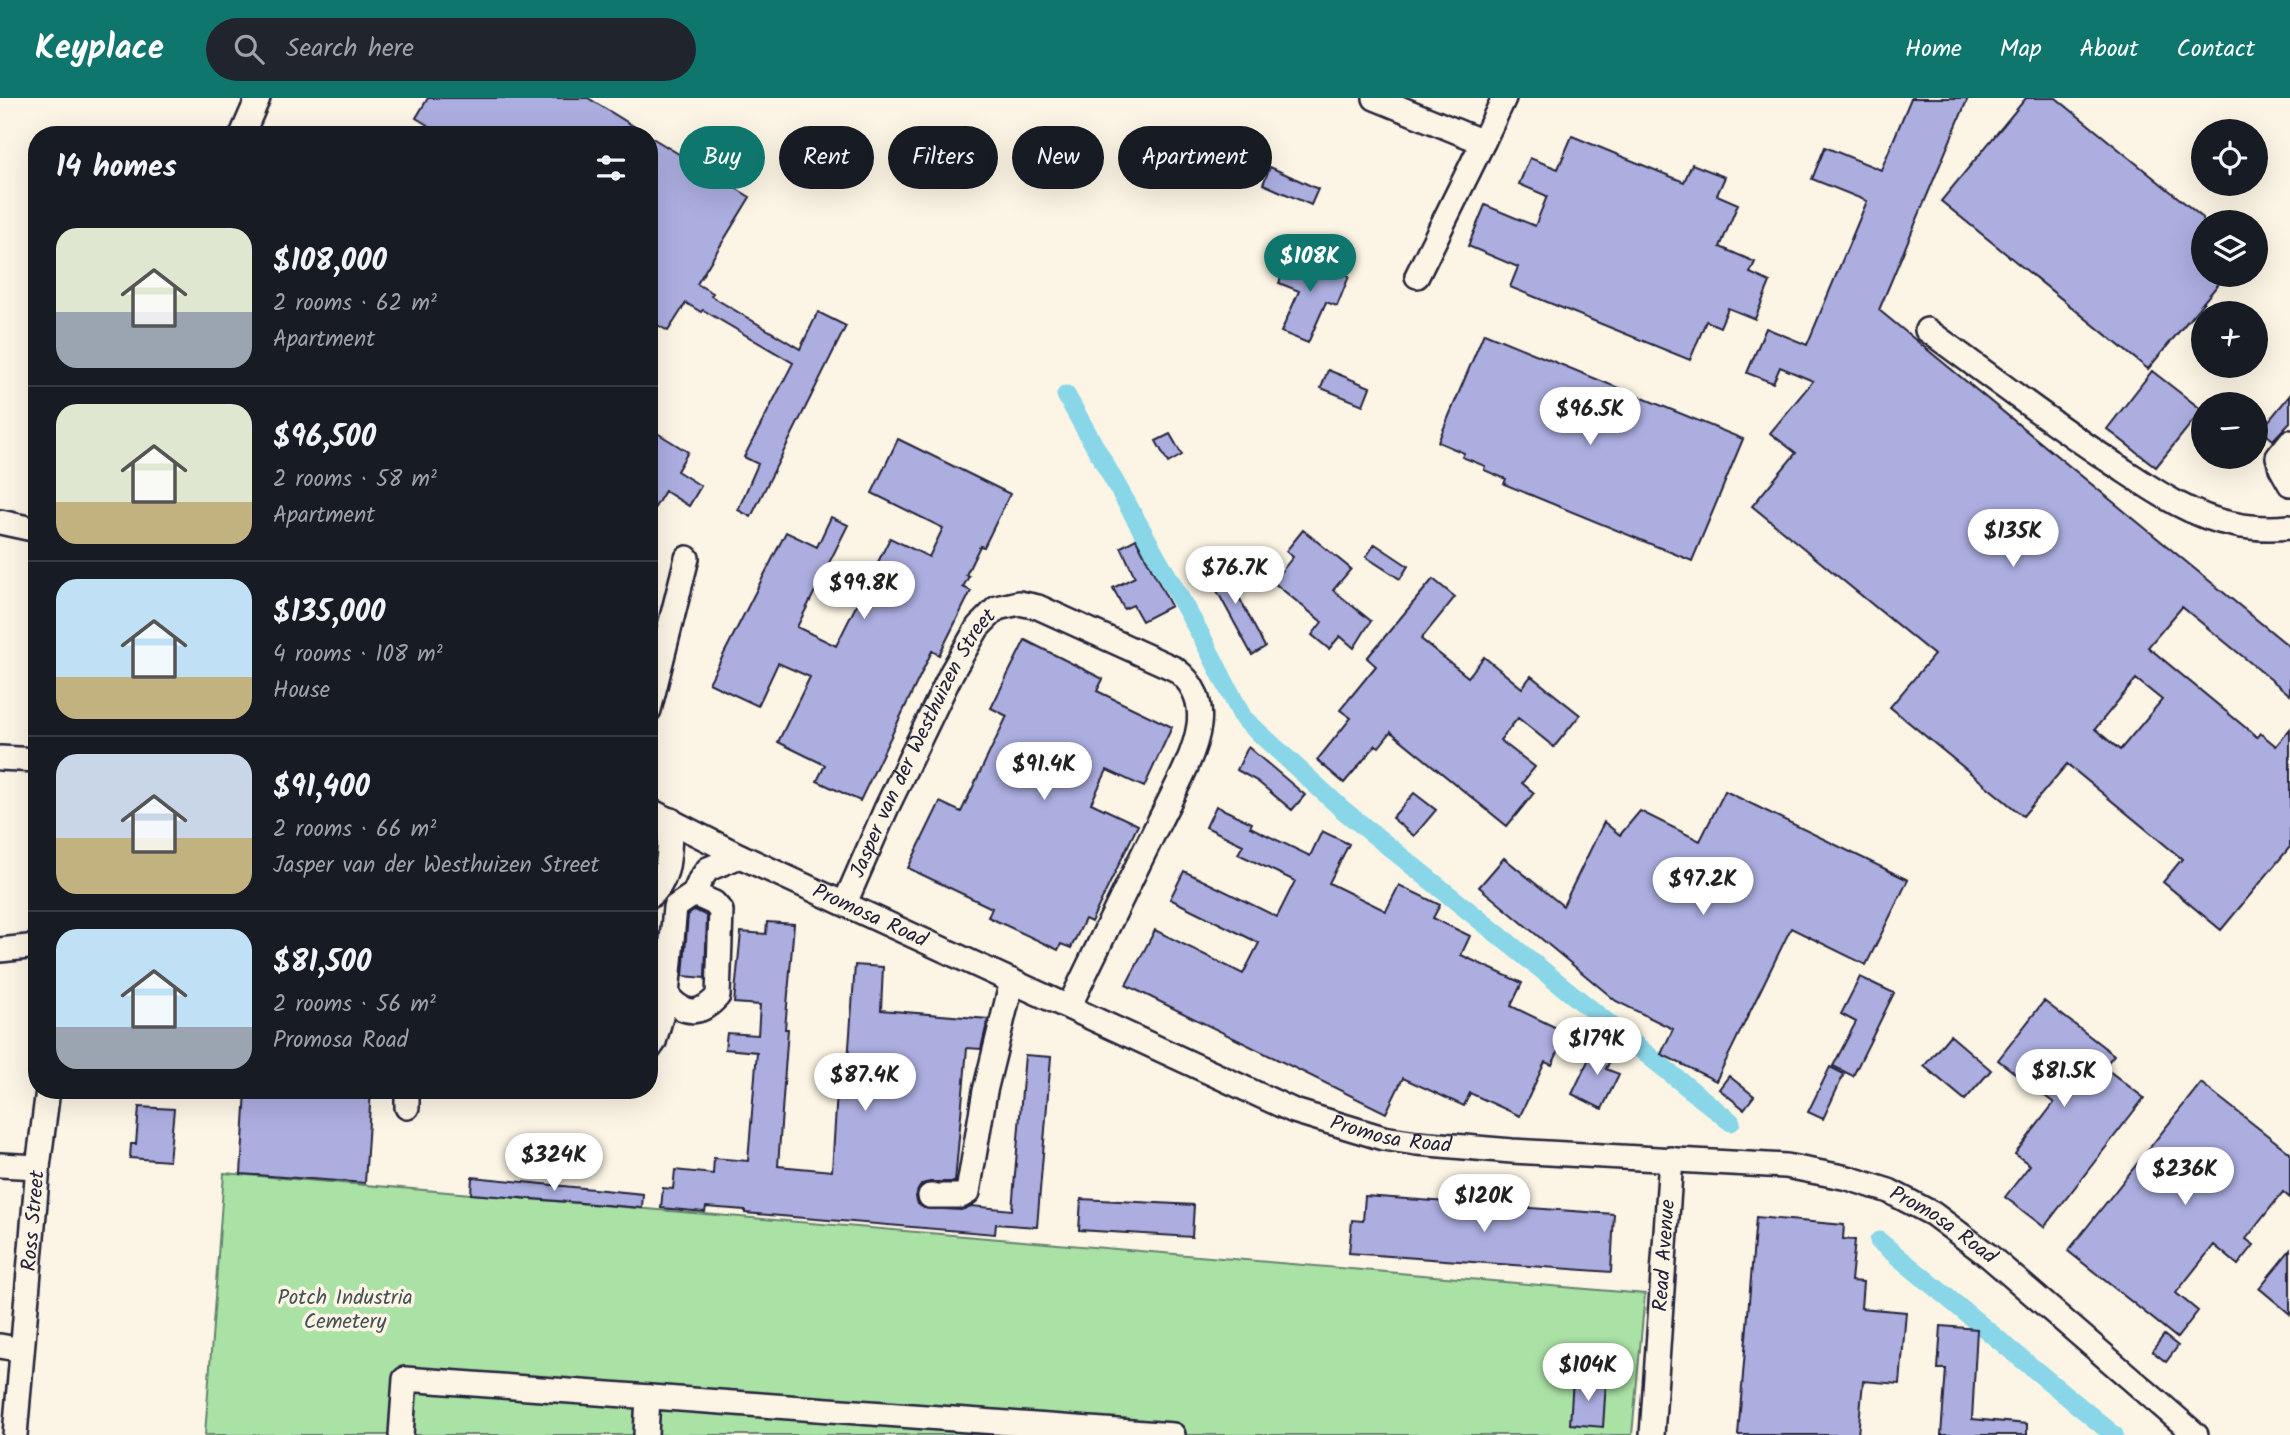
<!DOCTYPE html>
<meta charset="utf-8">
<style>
body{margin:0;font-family:Kalam,sans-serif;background:#20242c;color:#f1f3f6;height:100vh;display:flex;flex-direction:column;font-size:26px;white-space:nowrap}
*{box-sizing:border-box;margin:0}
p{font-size:23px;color:#9ea1a6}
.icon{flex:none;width:38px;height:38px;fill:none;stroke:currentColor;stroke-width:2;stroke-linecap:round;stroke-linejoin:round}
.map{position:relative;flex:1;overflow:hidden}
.panel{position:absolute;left:28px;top:28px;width:630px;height:973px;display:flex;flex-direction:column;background:#171b24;border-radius:28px;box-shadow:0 7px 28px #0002}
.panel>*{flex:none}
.guide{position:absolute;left:679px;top:28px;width:665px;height:63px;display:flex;gap:14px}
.fabs{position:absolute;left:2191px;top:21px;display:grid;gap:14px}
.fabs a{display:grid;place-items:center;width:77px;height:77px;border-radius:50%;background:#171b24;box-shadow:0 7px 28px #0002;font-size:35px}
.price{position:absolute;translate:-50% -60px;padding:0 16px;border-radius:24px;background:#fff;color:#222;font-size:23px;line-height:46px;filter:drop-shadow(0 2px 4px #0008)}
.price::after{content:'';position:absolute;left:50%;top:42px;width:21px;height:16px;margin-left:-10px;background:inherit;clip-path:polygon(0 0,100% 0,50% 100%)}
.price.current{background:#0f766e;color:#fff}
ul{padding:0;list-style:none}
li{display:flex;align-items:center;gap:21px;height:175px;padding:0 28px}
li+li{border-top:2px solid #363941}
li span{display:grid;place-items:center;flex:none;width:196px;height:140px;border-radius:21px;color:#555}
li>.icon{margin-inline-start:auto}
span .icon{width:84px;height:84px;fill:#fffc;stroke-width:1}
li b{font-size:30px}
h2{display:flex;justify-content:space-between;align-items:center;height:84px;padding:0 28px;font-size:30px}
.pill{padding:0 24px;border-radius:32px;background:#171b24;box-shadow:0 7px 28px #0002;font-size:24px;line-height:63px}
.pill.current{background:#0f766e;color:#fff}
header{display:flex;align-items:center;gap:42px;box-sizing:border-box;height:98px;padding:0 35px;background:#0f766e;color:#fff}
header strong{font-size:33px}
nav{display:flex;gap:38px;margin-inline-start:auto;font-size:24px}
.search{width:490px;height:63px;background:#20242c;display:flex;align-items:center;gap:18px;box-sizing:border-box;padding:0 24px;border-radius:38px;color:#9ea1a6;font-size:26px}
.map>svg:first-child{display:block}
.green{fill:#aae2a6;stroke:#668270;stroke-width:2}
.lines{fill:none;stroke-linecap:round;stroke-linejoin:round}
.canal{stroke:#89d6e8;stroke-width:19}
.building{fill:#abaedf;stroke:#22223b;stroke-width:2;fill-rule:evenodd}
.minor-casing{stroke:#22223b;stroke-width:28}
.minor{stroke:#fcf5e5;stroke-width:23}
.labels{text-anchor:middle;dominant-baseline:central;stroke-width:7;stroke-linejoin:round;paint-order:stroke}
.street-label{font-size:21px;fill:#22223b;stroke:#fcf5e5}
.park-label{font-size:21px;fill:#445256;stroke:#fcf5e5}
</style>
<header>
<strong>Keyplace</strong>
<div class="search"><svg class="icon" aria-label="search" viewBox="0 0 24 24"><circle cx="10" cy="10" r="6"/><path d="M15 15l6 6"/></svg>Search here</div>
<nav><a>Home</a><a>Map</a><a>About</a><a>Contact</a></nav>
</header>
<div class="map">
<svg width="2290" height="1337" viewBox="0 0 2290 1337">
<rect width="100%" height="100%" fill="#fcf5e5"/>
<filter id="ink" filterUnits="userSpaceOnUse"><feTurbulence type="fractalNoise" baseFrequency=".0143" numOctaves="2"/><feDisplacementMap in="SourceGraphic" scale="14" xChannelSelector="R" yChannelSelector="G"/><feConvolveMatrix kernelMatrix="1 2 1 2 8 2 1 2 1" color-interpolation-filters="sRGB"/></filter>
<g filter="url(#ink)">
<!-- green -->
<path class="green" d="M224 1075 1645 1196 1632 1337H205Z"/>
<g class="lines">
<!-- canal -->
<path class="canal" d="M1066 297 1203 541 1243 620 1342 711 1731 1024
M1879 1143 2114 1337"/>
</g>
<!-- building -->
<path class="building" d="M428 0H588L648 37H444L416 20Z
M1911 0H1968L1879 212 2290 549V597L2182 509 2148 549 2257 639 2260 635 2276 648 2290 631V749L2221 832 2163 784 2182 761 2067 666 2023 718 1890 609 1934 557 1752 408 1796 355 1770 335 1813 283 1780 269 1773 285 1747 275 1766 230 1807 247 1867 103 1812 81 1825 49 1881 72ZM2136 581 2162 602 2120 652 2095 631Z
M2026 0H2056L2203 120V177H2226L2148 271 1941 103Z
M649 38 750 99 697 186 713 195 711 198 800 251 818 214 846 228 751 419 738 412 758 366 744 359 793 265 703 212 701 214 686 205 668 233 649 222Z
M1572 38 1684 84 1692 66 1725 79 1717 97 1738 106 1720 149 1755 164 1750 175 1770 184 1755 221 1728 210 1720 229 1706 223 1690 262 1510 189 1518 169 1468 148 1485 107 1535 128 1547 98 1519 86 1530 60 1558 71Z
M1270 69 1318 91 1311 107 1263 86Z
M1292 155 1349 178 1337 208 1326 204 1308 245 1281 234 1299 193 1279 185Z
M1484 235 1743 341 1692 463 1504 386 1506 381 1484 372 1485 368 1462 359 1464 355 1438 344Z
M1328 272 1370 289 1363 307 1321 290Z
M2152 273 2202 312 2156 369 2107 331Z
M2290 297V324L2273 342 2261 332Z
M649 330 688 354 677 373 701 388 689 408 665 393 649 419Z
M1170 336 1182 357 1168 365 1156 343Z
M898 341 1010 396 984 449 980 448 966 477 969 478 963 489 971 493 939 557 932 553 860 703 817 683 825 667 778 644 810 579 778 565 758 608 709 585 786 434 817 449 831 419 848 427 797 529 836 548 890 440 929 459 943 430 872 395Z
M1303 432 1351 471 1333 492 1371 523 1354 550 1340 538 1329 551 1312 537 1322 524 1273 484 1293 459 1286 453Z
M1136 441 1171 508 1142 523 1133 507 1124 511 1113 490 1135 479 1121 449Z
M1375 446 1408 468 1400 481 1366 459Z
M1219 461 1265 549 1252 557 1204 469Z
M1433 481 1455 499 1421 541 1468 579 1484 559 1522 590 1531 578 1580 617 1554 649 1518 620 1500 642 1535 669 1522 685 1534 695 1507 728 1391 634 1379 649 1376 647 1344 685 1317 662 1351 620 1340 612 1376 568 1367 560Z
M1025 542 1103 581 1097 593 1172 629 1144 689 1107 672 1091 705 1138 727 1091 824 1085 821 1071 850 1061 846 1058 852 988 819 992 810 908 770 940 704 961 714 1007 618 991 610Z
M1248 649 1305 697 1292 712 1257 683 1237 672Z
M1725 693 1908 782 1866 867 1791 830 1716 983 1661 956 1673 931 1616 903 1479 789 1504 760 1563 808 1604 724 1620 737 1640 713 1700 743Z
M1414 695 1436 712 1414 738 1392 720Z
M1216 708 1252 725 1250 729 1310 758 1322 733 1349 746 1329 785 1386 813 1399 787 1440 807 1433 820 1470 838 1461 857 1522 885 1511 908 1567 935 1552 967 1545 964 1520 1018 1470 995 1464 1008 1403 980 1386 1015 1126 887 1155 832 1243 876 1259 845 1170 801 1184 773 1277 819 1295 783 1238 756 1243 747 1206 729Z
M695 812 707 818 705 880 683 878 688 817Z
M767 824 794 826 785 931H788L778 1068 832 1073 839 962 848 963 855 867 883 869 881 912 988 921 981 951 967 950 955 1084H930L922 1086 918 1092 916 1099 918 1106 924 1110 961 1112 971 1108 1012 1112 1025 957 1051 959 1037 1129 996 1126 995 1136 745 1115V1112L706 1109 705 1114 661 1110 663 1090 673 1091 675 1072 713 1076 714 1060 748 1063 757 954 725 951 727 935 758 937 760 907 734 905 741 834 766 836Z
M1860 879 1894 895 1853 978 1833 968 1856 924 1841 916Z
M2044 903 2114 957 2104 969 2144 1000 2044 1129 2005 1099 2030 1067 2015 1056 2054 1005 1998 962Z
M1950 937 1991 972 1965 1002 1924 968Z
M1598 942 1616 950 1606 971 1619 976 1602 1011 1572 996Z
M1830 969 1844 976 1823 1021 1808 1014Z
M1729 978 1754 998 1744 1011 1719 991Z
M2201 985 2290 1055V1100L2283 1094 2246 1141 2254 1147 2238 1167 2214 1147 2176 1195 2198 1213 2177 1240 2068 1153Z
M246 992H371L365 1085 241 1076Z
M139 1009 174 1011 169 1063 130 1060 131 1046H136Z
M472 1079 643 1096 642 1110 471 1096Z
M1365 1098 1614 1116 1611 1174 1349 1155 1352 1122 1363 1123Z
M1081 1101 1194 1107 1192 1139 1079 1132Z
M1756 1119 1844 1127 1843 1141 1855 1142 1851 1183 1863 1184 1861 1210 1906 1214 1900 1286 1863 1283 1858 1337H1738Z
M2290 1152V1216L2259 1190Z
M1941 1228 1977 1231 1972 1321 2027 1326V1337H1941L1946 1271H1938Z
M2164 1237 2178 1248 2166 1264 2152 1253Z
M1573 1281 1606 1284 1603 1329 1570 1326Z"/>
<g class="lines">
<defs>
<g id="minor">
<path d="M1375 0 1483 44 1504 0"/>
<path d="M242 37 258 0"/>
<path d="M1417 178 1483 44"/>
<path d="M1927 232C1989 277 2050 324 2114 366 2149 389 2189 418 2232 426 2250 430 2271 431 2290 429"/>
<path d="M2290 344 2278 359 2281 370 2290 386"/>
<path d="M0 424 37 432"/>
<path d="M649 612 687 460"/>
<path d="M0 660 37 662"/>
<path id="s1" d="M649 712 740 758 1294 1013 1383 1040 1417 1045 1512 1053 1786 1068 1848 1080 1889 1093 1933 1116 1989 1158 2196 1337"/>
<path d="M649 799C673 781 668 749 671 722"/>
<path id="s2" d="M845 805 886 711 952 574 978 529 997 510 1019 505 1038 509 1175 571C1193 584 1202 603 1199 627 1195 658 1172 697 1158 726 1128 787 1098 848 1069 909"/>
<path d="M0 852 37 848"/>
<path d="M667 897C684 918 700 918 718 898L721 813 714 805 694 796"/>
<path d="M649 951 654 944 667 897 675 809 694 796 700 782 708 771 740 758"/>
<path d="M407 1009V992"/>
<path d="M0 1067 38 1069"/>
<path d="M930 1098H961L968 1094 985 993 1012 883"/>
<path d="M0 1248 22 1252"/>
<path id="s3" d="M15 1337 38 1069 48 992"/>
<path d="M401 1337 405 1281 1173 1337"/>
<path d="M646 1337 648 1299"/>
<path id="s4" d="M1652 1337 1671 1061"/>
</g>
</defs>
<!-- minor casing -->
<use href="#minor" class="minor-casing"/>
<!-- minor -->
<use href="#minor" class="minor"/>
</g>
</g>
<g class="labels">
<!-- street labels -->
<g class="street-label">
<text stroke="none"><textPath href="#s2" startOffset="178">Jasper van der Westhuizen Street</textPath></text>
<text stroke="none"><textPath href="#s1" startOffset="245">Promosa Road</textPath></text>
<text stroke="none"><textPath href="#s1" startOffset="812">Promosa Road</textPath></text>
<text stroke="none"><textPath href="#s3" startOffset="215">Ross Street</textPath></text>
<text stroke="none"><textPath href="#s1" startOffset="1379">Promosa Road</textPath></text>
<text stroke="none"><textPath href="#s4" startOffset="180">Read Avenue</textPath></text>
</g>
<!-- park labels -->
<g class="park-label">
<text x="345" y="1200">Potch Industria<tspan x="345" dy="24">Cemetery</tspan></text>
</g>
</g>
</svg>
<div class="fabs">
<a><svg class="icon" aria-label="locate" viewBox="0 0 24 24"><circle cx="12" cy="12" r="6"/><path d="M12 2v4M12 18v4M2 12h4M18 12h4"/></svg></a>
<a><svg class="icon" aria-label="layers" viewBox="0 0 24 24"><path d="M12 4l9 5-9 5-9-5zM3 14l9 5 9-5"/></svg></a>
<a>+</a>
<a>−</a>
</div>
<b class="price current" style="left:1310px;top:196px">$108K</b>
<b class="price" style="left:1590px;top:349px">$96.5K</b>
<b class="price" style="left:2013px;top:471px">$135K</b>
<b class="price" style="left:1235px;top:508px">$76.7K</b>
<b class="price" style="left:864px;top:523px">$99.8K</b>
<b class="price" style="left:1044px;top:704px">$91.4K</b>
<b class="price" style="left:1703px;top:819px">$97.2K</b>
<b class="price" style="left:1597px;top:979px">$179K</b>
<b class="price" style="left:2064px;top:1011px">$81.5K</b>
<b class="price" style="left:865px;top:1015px">$87.4K</b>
<b class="price" style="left:554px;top:1095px">$324K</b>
<b class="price" style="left:2185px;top:1109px">$236K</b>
<b class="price" style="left:1484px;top:1136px">$120K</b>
<b class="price" style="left:1588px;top:1305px">$104K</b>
<div class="guide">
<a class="pill current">Buy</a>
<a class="pill">Rent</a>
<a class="pill">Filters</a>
<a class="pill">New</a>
<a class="pill">Apartment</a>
</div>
<section class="panel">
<h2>14 homes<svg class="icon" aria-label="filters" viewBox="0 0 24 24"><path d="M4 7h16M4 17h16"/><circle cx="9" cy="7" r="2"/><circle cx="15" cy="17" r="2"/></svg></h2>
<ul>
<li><span style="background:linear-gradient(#dfe7d0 60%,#9aa5b1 0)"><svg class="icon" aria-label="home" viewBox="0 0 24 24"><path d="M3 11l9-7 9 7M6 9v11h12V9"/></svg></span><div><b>$108,000</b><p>2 rooms · 62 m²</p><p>Apartment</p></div></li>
<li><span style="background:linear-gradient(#dfe7d0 70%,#c2b280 0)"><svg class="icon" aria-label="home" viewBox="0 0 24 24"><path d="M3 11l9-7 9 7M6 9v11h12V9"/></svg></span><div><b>$96,500</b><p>2 rooms · 58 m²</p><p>Apartment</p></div></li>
<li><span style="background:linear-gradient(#bfe0f5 70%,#c2b280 0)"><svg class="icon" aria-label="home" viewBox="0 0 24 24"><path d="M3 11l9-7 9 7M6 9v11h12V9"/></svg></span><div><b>$135,000</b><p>4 rooms · 108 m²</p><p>House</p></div></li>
<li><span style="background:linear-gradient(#c9d6e8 60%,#c2b280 0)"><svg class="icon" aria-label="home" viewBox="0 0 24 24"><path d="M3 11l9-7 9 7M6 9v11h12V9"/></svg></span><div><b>$91,400</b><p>2 rooms · 66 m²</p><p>Jasper van der Westhuizen Street</p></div></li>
<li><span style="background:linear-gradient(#bfe0f5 70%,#9aa5b1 0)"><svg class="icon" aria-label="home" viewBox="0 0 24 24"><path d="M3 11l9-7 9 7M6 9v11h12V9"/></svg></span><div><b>$81,500</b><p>2 rooms · 56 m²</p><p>Promosa Road</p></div></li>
</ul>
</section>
</div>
